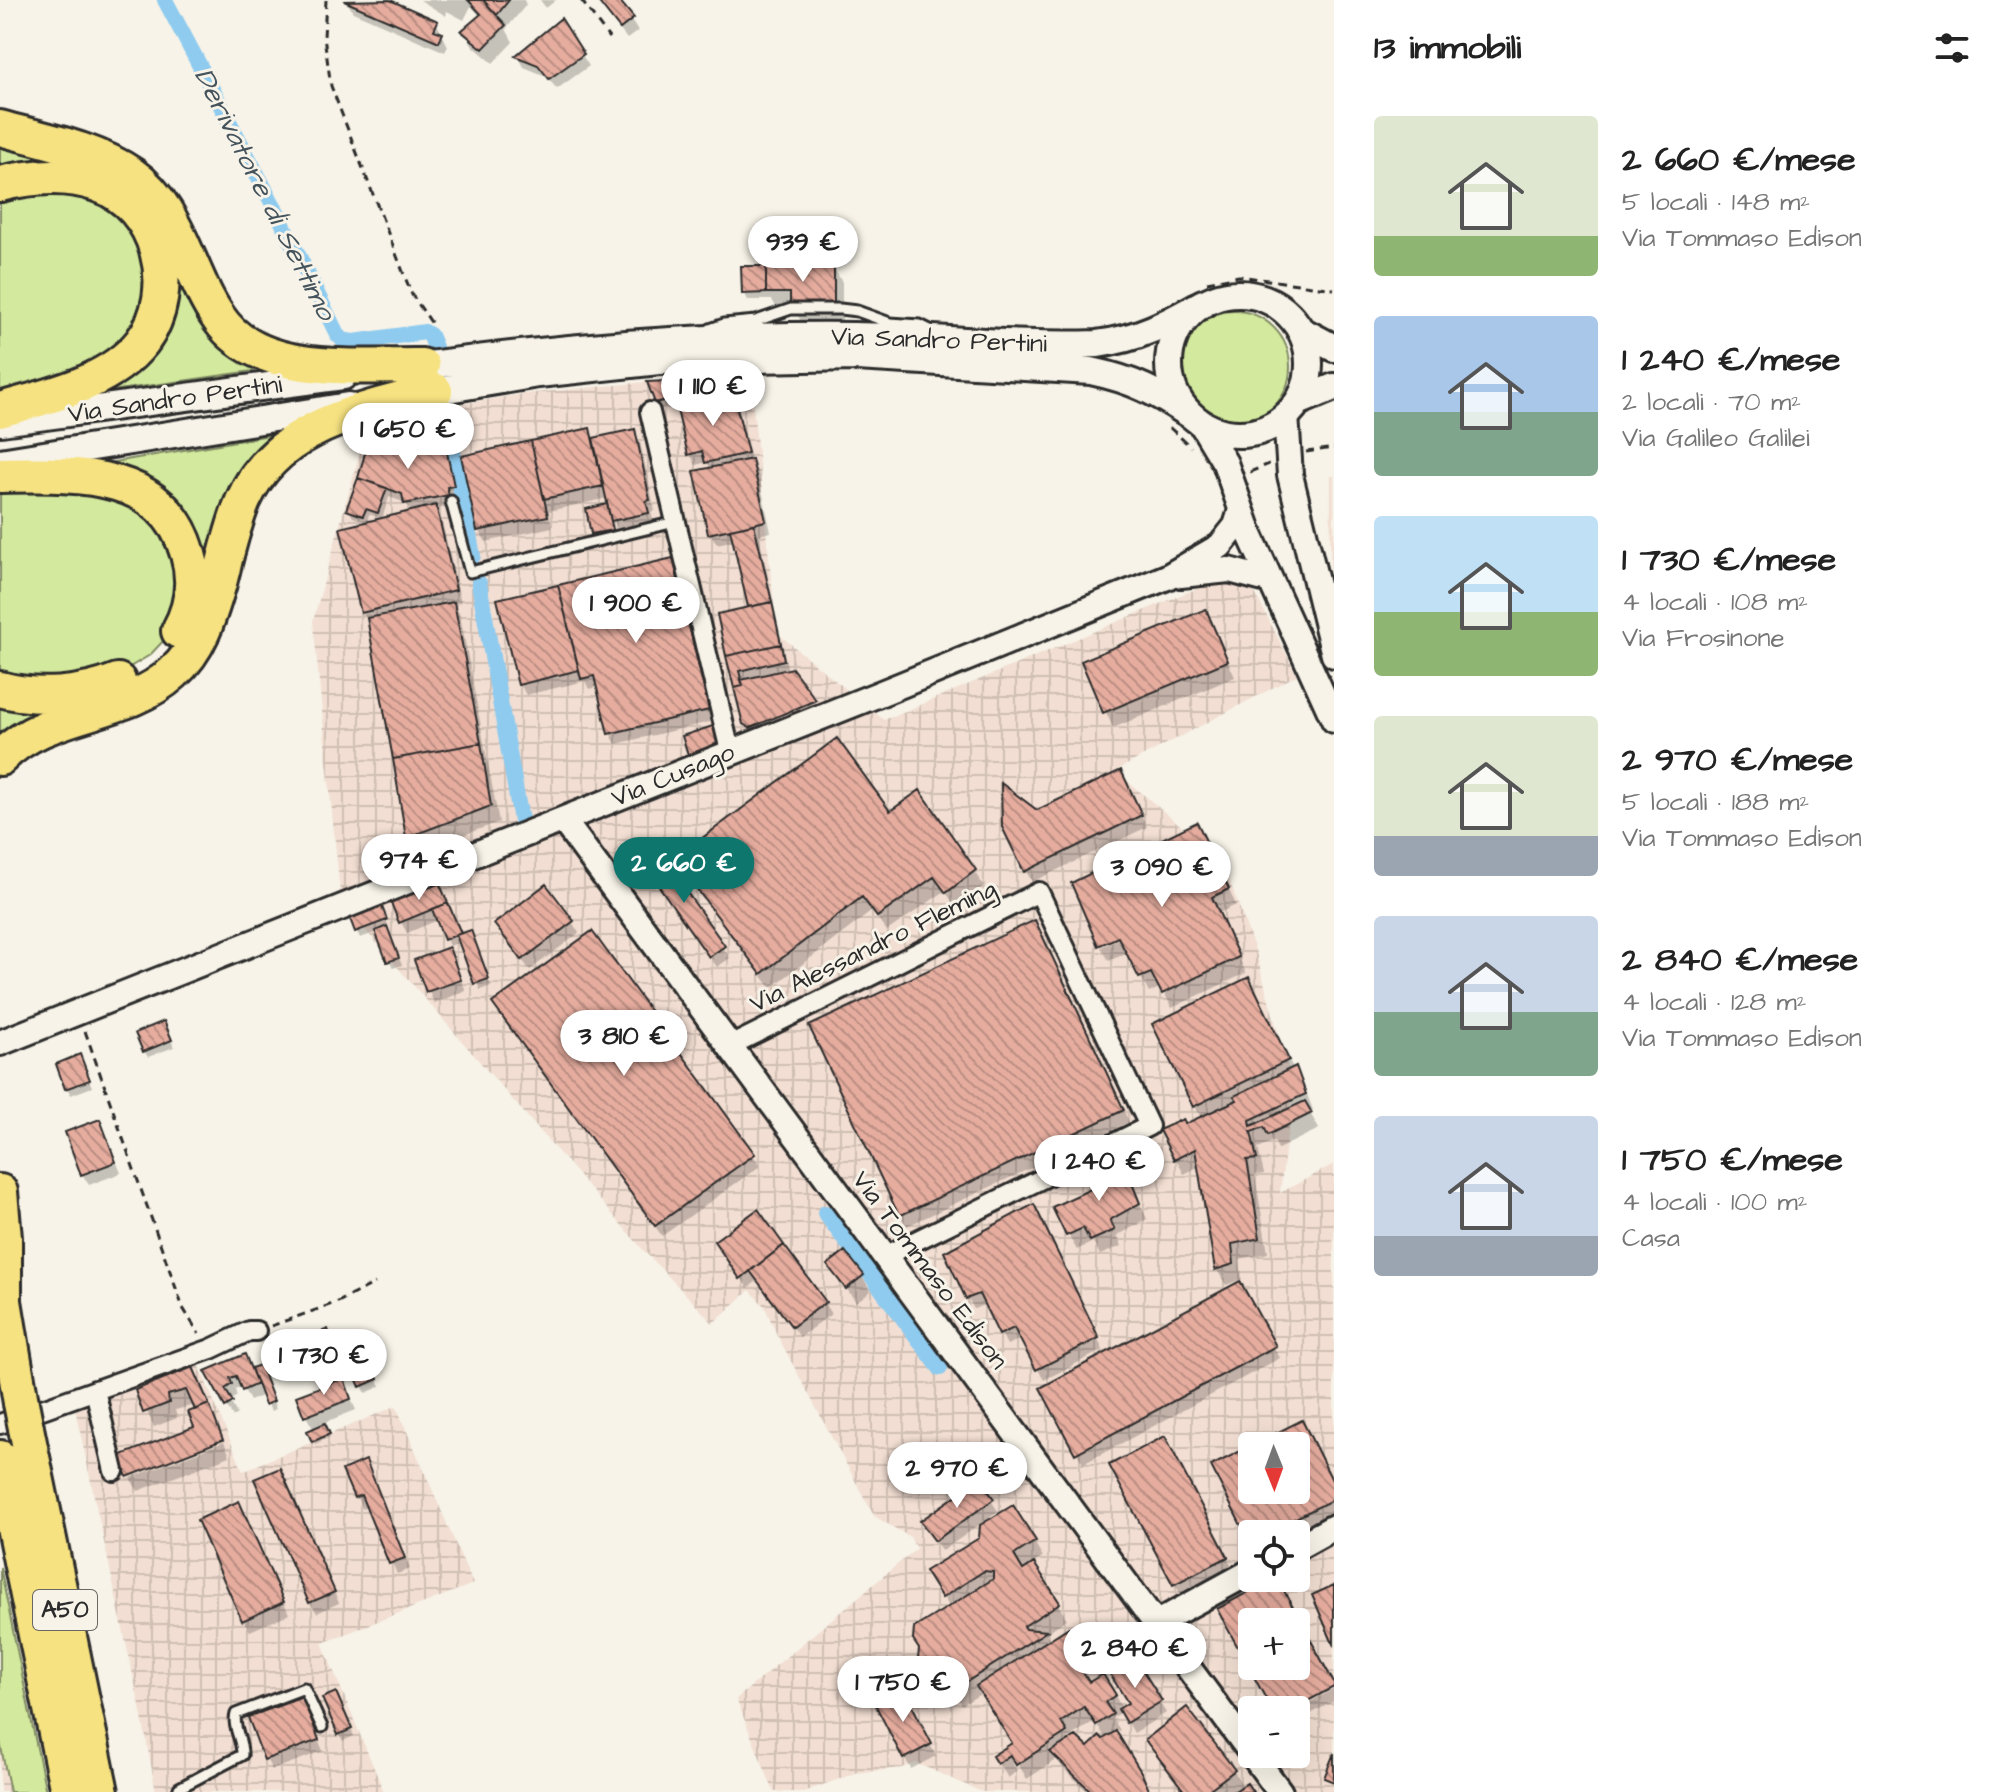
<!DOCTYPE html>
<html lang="it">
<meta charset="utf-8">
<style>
body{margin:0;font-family:"Architects Daughter",sans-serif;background:#f6f6f6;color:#222;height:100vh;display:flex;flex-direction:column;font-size:30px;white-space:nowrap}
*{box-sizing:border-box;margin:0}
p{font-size:26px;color:#767676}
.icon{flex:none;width:44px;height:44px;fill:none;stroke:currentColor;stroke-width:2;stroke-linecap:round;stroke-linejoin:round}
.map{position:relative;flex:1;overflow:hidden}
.side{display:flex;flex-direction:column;background:#fff;width:680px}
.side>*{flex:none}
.needle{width:52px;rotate:179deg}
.fabs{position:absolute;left:1238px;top:1432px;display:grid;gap:16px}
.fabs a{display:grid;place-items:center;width:72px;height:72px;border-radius:8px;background:#fff;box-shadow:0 8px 32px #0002;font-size:40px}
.price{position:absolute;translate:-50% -68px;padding:0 18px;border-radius:28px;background:#fff;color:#222;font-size:26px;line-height:52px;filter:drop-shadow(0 2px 4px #0008)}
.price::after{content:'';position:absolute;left:50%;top:48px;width:24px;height:18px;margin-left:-12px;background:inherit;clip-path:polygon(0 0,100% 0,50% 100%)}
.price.selected{background:#0f766e;color:#fff}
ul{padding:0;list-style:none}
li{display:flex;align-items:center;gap:24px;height:200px;padding:0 40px}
li span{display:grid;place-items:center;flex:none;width:224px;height:160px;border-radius:8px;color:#555}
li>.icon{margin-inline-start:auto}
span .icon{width:96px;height:96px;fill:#fffc;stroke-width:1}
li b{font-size:34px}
h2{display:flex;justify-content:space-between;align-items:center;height:96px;padding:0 40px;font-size:34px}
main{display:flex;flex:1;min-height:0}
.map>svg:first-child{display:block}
.built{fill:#f2ded2}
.industrial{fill:url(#industrial-grid);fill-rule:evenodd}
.green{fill:#d3e99d;stroke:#7f8a64;stroke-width:2}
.shadow{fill:#0003;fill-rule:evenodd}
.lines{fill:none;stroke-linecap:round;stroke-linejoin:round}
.canal{stroke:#8fcbef;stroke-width:16}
.building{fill:url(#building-back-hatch);stroke:#2b2b2b;stroke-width:2;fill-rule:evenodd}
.service-casing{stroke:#2b2b2b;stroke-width:15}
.minor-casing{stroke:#2b2b2b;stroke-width:24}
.tertiary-casing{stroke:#2b2b2b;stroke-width:30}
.secondary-casing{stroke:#2b2b2b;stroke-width:32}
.motorway-casing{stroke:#2b2b2b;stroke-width:40}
.path{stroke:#2b2b2b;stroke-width:3;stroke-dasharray:8 6;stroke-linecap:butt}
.service{stroke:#f7f3e8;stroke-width:9}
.minor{stroke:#f7f3e8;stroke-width:18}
.tertiary{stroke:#f7f3e8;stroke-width:24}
.secondary{stroke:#f7f3e8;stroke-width:26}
.motorway{stroke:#f6e281;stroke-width:34}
.motorway-bridge-casing{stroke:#2b2b2b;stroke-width:40;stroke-linecap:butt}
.motorway-bridge{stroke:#f6e281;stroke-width:34}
.labels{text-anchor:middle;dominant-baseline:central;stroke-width:6;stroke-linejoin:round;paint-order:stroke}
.shield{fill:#f7f3e8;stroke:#686764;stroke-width:2}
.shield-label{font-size:24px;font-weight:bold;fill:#2b2b2b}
.street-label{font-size:26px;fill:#2b2b2b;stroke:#f7f3e8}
.water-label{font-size:28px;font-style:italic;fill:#44535c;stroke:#f7f3e8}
</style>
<main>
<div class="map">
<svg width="1334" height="1792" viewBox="0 0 1334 1792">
<defs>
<pattern id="industrial-grid" width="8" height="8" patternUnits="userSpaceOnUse" patternTransform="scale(2)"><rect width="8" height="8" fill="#f2ded2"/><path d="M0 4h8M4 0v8" fill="none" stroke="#d0bfb4"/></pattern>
<pattern id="building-back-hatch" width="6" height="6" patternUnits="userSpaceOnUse" patternTransform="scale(2)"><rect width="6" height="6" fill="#e6ad9f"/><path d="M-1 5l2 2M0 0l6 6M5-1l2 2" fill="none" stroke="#bb8d82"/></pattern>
</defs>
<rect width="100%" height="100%" fill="#f7f3e8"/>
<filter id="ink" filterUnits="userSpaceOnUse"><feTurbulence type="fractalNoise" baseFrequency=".0125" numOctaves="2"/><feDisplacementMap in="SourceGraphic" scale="16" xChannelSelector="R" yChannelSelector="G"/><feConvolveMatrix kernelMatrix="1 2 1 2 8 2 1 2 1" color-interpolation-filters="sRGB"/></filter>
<g filter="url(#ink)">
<!-- built -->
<path class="built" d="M1331 476H1334V614L1330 598Z"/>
<!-- industrial -->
<path class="industrial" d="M750 379 777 633 884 720 1188 592 1221 581 1241 583 1255 593 1297 675 1115 771 1222 860 1256 953 1293 1087 1280 1193 1334 1164V1792H982L916 1763 902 1768 856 1773 803 1792H774L736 1699 916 1549 910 1537 874 1516 777 1335 765 1307 750 1290 713 1323 645 1252 341 902 313 621 365 434 385 416 523 394 647 382ZM1252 1446H1296V1490H1252ZM1252 1534H1296V1578H1252ZM1252 1622H1296V1666H1252ZM1252 1710H1296V1754H1252Z
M197 1361 243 1471 396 1406 473 1584 322 1643 384 1792H156L141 1712 74 1404Z
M0 1742 10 1792H0Z"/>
<!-- green -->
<path class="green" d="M0 140C54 157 118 168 156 213 192 280 196 328 267 369L90 394C107 382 126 372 140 357 196 300 170 203 97 176 66 164 31 168 0 176Z
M63 184 133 221 152 300 116 356 0 400V192Z
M1178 367a56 56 0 1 1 112 0a56 56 0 1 1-112 0Z
M299 430C240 470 231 513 213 579 206 606 197 635 179 657 137 712 45 698 0 744V700C51 710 110 703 153 672 210 631 218 542 164 495 143 477 117 471 91 466Z
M91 487 149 505 186 572 167 637 150 655 123 671 0 683V490Z
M0 1567 46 1792H10L0 1742Z"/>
<!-- shadow -->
<path class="shadow" d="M346 0H385L436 22 448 46 445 52 353 12Z
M420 0H524L526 5 506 29 513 42 493 63 473 46 464 31 481 17 471 6 464 20 447 11 446 16Z
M540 0H556L546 8Z
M597 0H617L638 31 627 39Z
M560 21 589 66 557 89 546 76 524 67 518 56Z
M833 267 842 282V320L801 321 793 308H777L772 300H748L744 293Z
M665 383 673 406 660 409 656 402Z
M732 394 738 405 752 463 758 472 771 532 759 535 788 671 791 670 821 711 752 735 745 723 719 616 750 609 735 540 717 544 710 533 711 470 707 462 696 465 690 454Z
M589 430 595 440 634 431 640 442 655 511 651 512 654 524 619 531 613 520 615 537 597 541 588 511 610 506 608 498 549 511 552 527 486 542 479 530Z
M444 445 451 456 459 497 452 498 454 506 436 509 441 518 461 602 453 603 460 615 499 822 417 852 408 837 369 623 362 612 412 513 406 503 389 497 382 519 369 514 367 522 353 517 349 510 404 453Z
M672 560 678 571 714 721 616 744 610 733 599 687 589 689 585 681 526 695 520 684Z
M1205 612 1235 677 1113 728 1084 662Z
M1126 784 1147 827 1032 882 1026 871Z
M919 793 984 886 956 907 945 891 887 931 872 911 771 988 686 874 889 814Z
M1205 840 1236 905 1219 913 1246 973 1172 1008 1161 987 1149 993 1128 952 1109 961 1101 947 1128 934Z
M653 876 723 947 730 958 717 967Z
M444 894 461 935 474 939 491 986 480 990 461 942 449 946 438 920 407 933 401 922Z
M384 914 389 928 386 929 402 965 393 968 378 932 360 938 351 918Z
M572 922 579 933 530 970 503 936Z
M1040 933 1129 1122 907 1226 900 1215Z
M448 949 466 991 434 1003 416 961Z
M1257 995 1294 1070 1303 1084 1313 1110 1309 1111 1319 1129 1278 1149 1274 1141 1258 1148 1264 1174 1255 1175 1268 1253 1240 1259 1242 1279 1226 1285 1217 1270 1200 1166 1184 1174 1161 1131 1185 1127 1202 1119 1194 1106Z
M501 1015 753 1155 760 1166 662 1236Z
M167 1031 174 1047 148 1057 144 1051Z
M83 1064 92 1087 71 1095 67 1088Z
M100 1121 121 1173 89 1185 82 1174Z
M1122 1164 1147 1219 1117 1236 1122 1246 1100 1255 1093 1242 1077 1250 1068 1235 1094 1190Z
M1040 1218 1103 1350 1044 1380 1021 1339 1007 1345 986 1304 974 1309 968 1298Z
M723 1252 824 1303 831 1314 800 1337 757 1281 748 1288Z
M830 1265 862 1276 871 1291 856 1302Z
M1239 1283 1280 1358 1083 1464 1042 1389Z
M331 1339 337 1353 326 1358 322 1351Z
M259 1367 276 1409 271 1411 263 1395 250 1401 242 1386 235 1390 237 1396 230 1401 237 1414 233 1417 208 1372 251 1370Z
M192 1369 223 1438 128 1474 196 1428 198 1411 195 1405 175 1410 177 1418 154 1427 138 1391Z
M375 1374 381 1386 366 1393 362 1386Z
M343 1381 356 1410 323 1423 330 1437 315 1444 310 1432 314 1430 306 1416Z
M1301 1423 1334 1487V1513L1292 1534H1252V1543L1214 1467 1252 1448V1490H1296V1446H1255Z
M224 1442 230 1456 138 1491 130 1478Z
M1170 1449 1233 1568 1181 1595 1112 1465Z
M280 1470 339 1603 317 1613 310 1602Z
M345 1471 371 1474 410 1569 397 1574 368 1506 362 1509Z
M979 1482 998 1511 988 1518 990 1521 1013 1507 1043 1557 1033 1564 1067 1619 1046 1633 1051 1641 1084 1654 1092 1669 1082 1675 1089 1685 1115 1696 1122 1708 1130 1704 1134 1661 1166 1713 1134 1733 1122 1712 1112 1718 1120 1730 1115 1733 1148 1792H1088L1062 1767 1057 1759 1027 1779 1017 1762H1012L1017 1771 1008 1778 995 1757 1014 1744 982 1693 962 1705 947 1681 927 1694 911 1666 920 1661 950 1608 937 1587 981 1539 982 1523 942 1551 929 1533ZM1095 1721 1106 1739 1088 1750 1070 1742 1068 1738Z
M245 1514 289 1614 250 1631 243 1620Z
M1334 1689V1701L1296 1722 1295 1710Z
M302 1700 323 1751 272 1770 266 1759Z
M339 1701 354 1736 343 1741 339 1734Z
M909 1703 936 1756 911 1769 905 1758Z
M1147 1740 1234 1771 1244 1788 1251 1792H1185Z"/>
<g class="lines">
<!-- canal -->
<path class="canal" d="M165 0 277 212 337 334 343 340 354 342 425 332 430 335 435 347
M452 446 473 556
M479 583 521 820
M825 1213 940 1368"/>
</g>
<!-- building -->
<path class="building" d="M390 0 438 21 434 30 443 33 439 42 344 1Z
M468 0H483L506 25 483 49 461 31 481 14Z
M483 0H509L497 15Z
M597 0H619L634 18 620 29Z
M561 18 584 54 549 79 538 65 515 56Z
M834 265V306H790V293H766V266Z
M741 266H766V293L742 294Z
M666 381 670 399 655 403 647 382Z
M733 392 748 453 705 463 702 451 688 455 676 406Z
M590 428 603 486 544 499 531 441Z
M635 429 650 500 646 501 649 513 611 521 593 438Z
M369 439 404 451 445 443 454 486 447 487 449 495 404 504 402 494 358 478Z
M531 441 548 516 477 531 461 456Z
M752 459 766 521 708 534 694 471Z
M358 478 387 488 378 513 366 509 363 516 346 510Z
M607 504 613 530 591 534 586 509Z
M436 505 456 590 361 613 340 528Z
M754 524 772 602 748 607 730 529Z
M673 558 709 710 608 734 594 676 581 679 558 585Z
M558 585 579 670 518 685 497 599Z
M454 602 481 743 393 759 367 618Z
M772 602 781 644 726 656 717 614Z
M1206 609 1228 661 1103 713 1081 661Z
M781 644 784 660 739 671 743 686 734 688 726 656Z
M792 668 816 700 750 728 743 724 734 688 743 686 741 680Z
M716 725 722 744 689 758 682 736Z
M837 738 890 811 920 790 976 870 946 893 934 877 877 917 862 897 761 974 674 859Z
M481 743 491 806 406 838 393 759Z
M1121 770 1142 815 1024 872 1002 827 1001 783 1037 810Z
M1197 822 1229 889 1212 897 1239 957 1162 994 1151 973 1139 978 1118 937 1098 946 1071 883Z
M659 853 725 946 709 957 644 865Z
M438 880 448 903 399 923 390 900Z
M546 884 574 921 522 960 494 924Z
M448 903 461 933 444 940 432 909Z
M381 904 387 920 355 932 349 916Z
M1035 920 1124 1110 899 1216 809 1026Z
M387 926 399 958 387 962 375 931Z
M471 930 489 979 474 984 456 935Z
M592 931 755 1154 655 1226 492 1003Z
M449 947 461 980 426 992 414 960Z
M1249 977 1289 1060 1193 1107 1152 1024Z
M164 1021 172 1040 143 1052 135 1033Z
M80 1054 90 1080 65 1089 56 1064Z
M1296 1066 1306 1094 1250 1120 1251 1126 1305 1101 1312 1113 1268 1135 1264 1127 1251 1132 1257 1159 1247 1160 1260 1238 1232 1244 1234 1264 1215 1270 1195 1149 1174 1160 1159 1130 1183 1119 1185 1124 1237 1100 1234 1096Z
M100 1119 116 1162 81 1175 65 1132Z
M1123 1161 1140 1203 1110 1220 1115 1230 1090 1241 1083 1228 1066 1236 1052 1207 1091 1189 1086 1179Z
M1034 1204 1099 1338 1036 1370 1014 1328 999 1335 979 1294 966 1299 944 1252Z
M758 1209 784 1245 740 1279 714 1241Z
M784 1245 826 1302 792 1327 750 1271Z
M845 1251 864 1275 846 1289 827 1265Z
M1240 1281 1276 1346 1075 1454 1040 1388Z
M328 1329 334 1346 320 1352 313 1335Z
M245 1354 257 1384 242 1391 236 1376 230 1378 232 1384 225 1389 233 1402 225 1407 205 1371Z
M260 1365 274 1401 265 1405 251 1368Z
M372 1365 378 1379 360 1387 354 1373Z
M193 1367 209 1404 195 1410 186 1390 168 1395 169 1403 143 1413 135 1390Z
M344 1378 351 1399 304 1417 296 1396Z
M209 1404 223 1440 127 1477 119 1456 194 1427 188 1412Z
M1302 1420 1334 1484V1499L1264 1534H1252V1540L1249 1541 1211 1466ZM1252 1446H1296V1490H1252Z
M325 1423 330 1434 312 1442 307 1431Z
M1165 1436 1228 1557 1173 1585 1109 1465Z
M366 1460 405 1558 389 1564 361 1495 354 1498 342 1470Z
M280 1468 335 1592 309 1603 254 1479Z
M980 1479 994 1499 935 1541 920 1521Z
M239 1501 284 1602 242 1621 197 1520Z
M1013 1505 1036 1541 1014 1555 1023 1570 1034 1563 1060 1603 1024 1626 1026 1629 1047 1631 952 1691 937 1667 917 1680 908 1665 918 1659 919 1649 913 1640 914 1628 993 1579V1572L984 1571 942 1598 925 1571 979 1538 980 1525Z
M1274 1578H1277L1334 1683V1687L1291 1710H1272L1217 1609ZM1252 1622H1296V1666H1252Z
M1334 1585V1646L1312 1595Z
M1069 1627 1085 1653 1075 1660 1089 1682 1103 1674 1116 1695 1105 1702 1113 1714 1096 1725 1084 1707 1061 1722 1067 1732 1016 1765 1010 1755 997 1764 992 1756 1012 1743 976 1686Z
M1135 1658 1162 1701 1126 1723 1118 1709 1128 1703 1110 1674Z
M904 1690 932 1744 903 1759 875 1704Z
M336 1692 352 1729 338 1735 322 1698Z
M303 1697 319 1740 264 1760 248 1717Z
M1187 1707 1235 1770 1206 1792H1185L1145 1740Z
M1116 1731 1141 1772 1150 1792H1092L1050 1752 1076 1736 1088 1747 1100 1736 1103 1739Z
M1334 1753V1782L1324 1778Z
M1247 1783 1253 1792H1231L1235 1791Z"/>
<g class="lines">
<defs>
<path id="service" d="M710 329 724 324 756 321 791 309H840L857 311 890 323 920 325 932 331
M451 501 470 572 675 522
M178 1792 179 1788 242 1755C243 1741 232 1727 236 1714L304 1688 322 1727"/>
<path id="minor" d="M650 412 730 751
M730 1046 1039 892 1149 1126 885 1256
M95 1390 114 1471
M0 1424 211 1349 249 1331H256"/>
<path id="tertiary" d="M1286 415 1290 475 1334 655
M1201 423 1225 463 1251 537 1334 720
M1181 575 1229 570 1271 581
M563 820 1252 1754
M0 1043 879 694 1167 577 1220 546 1236 526 1241 510
M1296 1548 1334 1527
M1157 1623 1252 1571
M1252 1754 1280 1792"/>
<path id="secondary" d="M1169 364a70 70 0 1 1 140 0a70 70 0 1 1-140 0Z
M1300 330 1334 348
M406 368C555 348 704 334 854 336 935 337 1016 347 1097 344 1138 339 1168 323 1203 303
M418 394 538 374 659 361 857 357 1091 371C1134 380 1156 392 1192 416
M1298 402 1334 387
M1 422 343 376
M0 462 348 406"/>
<path id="motorway" d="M0 128C43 140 94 149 132 175 159 194 174 225 187 255 198 279 207 304 224 325 267 377 361 365 422 366
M0 184C32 176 65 173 97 184 159 205 181 290 142 342 109 384 48 396 0 410
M0 475C71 474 164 468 188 554 196 581 193 606 179 631
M0 689C36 699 83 696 118 681
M0 758C47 709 123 718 173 673 200 649 209 617 219 583 226 556 232 527 243 501 277 424 362 411 435 391
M0 1192 4 1238V1298
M0 1277 21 1403
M26 1428 101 1792
M0 1458 68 1792"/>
</defs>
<!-- service casing -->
<use href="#service" class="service-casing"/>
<!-- minor casing -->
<use href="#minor" class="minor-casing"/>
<!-- tertiary casing -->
<use href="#tertiary" class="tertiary-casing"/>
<!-- secondary casing -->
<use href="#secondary" class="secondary-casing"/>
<!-- motorway casing -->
<use href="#motorway" class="motorway-casing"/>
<!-- path -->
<path class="path" d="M326 0 324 37 331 86 412 295 433 325
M581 0 609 38
M1207 282 1239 276 1334 289
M1170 428 1191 447
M1306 452 1334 448
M1250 472 1269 464
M85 1031 183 1308 199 1334
M271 1326 338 1302 375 1283"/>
<!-- service -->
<use href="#service" class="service"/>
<!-- minor -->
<use href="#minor" class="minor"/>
<!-- tertiary -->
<use href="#tertiary" class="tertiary"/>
<!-- secondary -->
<use href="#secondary" class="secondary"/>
<!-- motorway -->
<use href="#motorway" class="motorway"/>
<defs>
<path id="motorway-bridge" d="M21 1403 26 1428"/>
</defs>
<!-- motorway-bridge casing -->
<use href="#motorway-bridge" class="motorway-bridge-casing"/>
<!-- motorway-bridge -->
<use href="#motorway-bridge" class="motorway-bridge"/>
</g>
</g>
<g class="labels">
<!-- shield labels -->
<rect class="shield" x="33" y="1590" width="64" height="40" rx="6"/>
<g class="shield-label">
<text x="65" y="1610">A50</text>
</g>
<!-- street labels -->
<g class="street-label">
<text transform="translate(939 340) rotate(2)">Via Sandro Pertini</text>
<text transform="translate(175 399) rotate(-8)">Via Sandro Pertini</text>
<text transform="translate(673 775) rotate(-22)">Via Cusago</text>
<text transform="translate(873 946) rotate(-26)">Via Alessandro Fleming</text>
<text transform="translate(930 1270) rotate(53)">Via Tommaso Edison</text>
</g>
<!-- water labels -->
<g class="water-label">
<text transform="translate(265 194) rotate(63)">Derivatore di Settimo</text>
</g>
</g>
</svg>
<div class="fabs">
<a><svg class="needle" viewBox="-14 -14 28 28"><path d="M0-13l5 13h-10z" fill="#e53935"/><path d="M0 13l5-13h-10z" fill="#767676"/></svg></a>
<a><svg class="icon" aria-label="locate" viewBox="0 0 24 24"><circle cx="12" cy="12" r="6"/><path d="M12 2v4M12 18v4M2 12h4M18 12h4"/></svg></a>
<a>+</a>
<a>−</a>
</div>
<b class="price" style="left:803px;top:284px">939 €</b>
<b class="price" style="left:713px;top:428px">1 110 €</b>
<b class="price" style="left:408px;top:471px">1 650 €</b>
<b class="price" style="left:636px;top:645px">1 900 €</b>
<b class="price" style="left:419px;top:902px">974 €</b>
<b class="price selected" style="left:684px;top:905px">2 660 €</b>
<b class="price" style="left:1162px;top:909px">3 090 €</b>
<b class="price" style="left:624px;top:1078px">3 810 €</b>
<b class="price" style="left:1099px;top:1203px">1 240 €</b>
<b class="price" style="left:324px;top:1397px">1 730 €</b>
<b class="price" style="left:957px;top:1510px">2 970 €</b>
<b class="price" style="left:1135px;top:1690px">2 840 €</b>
<b class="price" style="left:903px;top:1724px">1 750 €</b>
</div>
<section class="side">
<h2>13 immobili<svg class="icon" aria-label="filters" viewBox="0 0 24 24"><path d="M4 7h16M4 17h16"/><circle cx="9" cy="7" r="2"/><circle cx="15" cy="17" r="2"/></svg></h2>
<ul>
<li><span style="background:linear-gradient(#dfe7d0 75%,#8fb573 0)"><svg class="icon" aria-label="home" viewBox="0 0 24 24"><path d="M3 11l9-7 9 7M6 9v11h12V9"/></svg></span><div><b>2 660 €/mese</b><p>5 locali · 148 m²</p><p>Via Tommaso Edison</p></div></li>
<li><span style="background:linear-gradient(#a9c7e8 60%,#7fa58c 0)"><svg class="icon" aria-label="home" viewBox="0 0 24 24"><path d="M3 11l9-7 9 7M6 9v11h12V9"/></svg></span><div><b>1 240 €/mese</b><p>2 locali · 70 m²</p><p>Via Galileo Galilei</p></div></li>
<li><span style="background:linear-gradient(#bfe0f5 60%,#8fb573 0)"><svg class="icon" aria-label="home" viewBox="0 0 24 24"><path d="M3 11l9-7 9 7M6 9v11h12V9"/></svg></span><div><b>1 730 €/mese</b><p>4 locali · 108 m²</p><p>Via Frosinone</p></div></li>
<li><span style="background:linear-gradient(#dfe7d0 75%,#9aa5b1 0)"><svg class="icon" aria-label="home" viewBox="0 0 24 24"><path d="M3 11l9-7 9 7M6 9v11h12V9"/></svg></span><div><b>2 970 €/mese</b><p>5 locali · 188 m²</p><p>Via Tommaso Edison</p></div></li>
<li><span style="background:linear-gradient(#c9d6e8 60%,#7fa58c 0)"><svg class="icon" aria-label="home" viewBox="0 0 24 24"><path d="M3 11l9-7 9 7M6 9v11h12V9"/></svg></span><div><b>2 840 €/mese</b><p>4 locali · 128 m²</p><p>Via Tommaso Edison</p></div></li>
<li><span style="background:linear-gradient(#c9d6e8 75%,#9aa5b1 0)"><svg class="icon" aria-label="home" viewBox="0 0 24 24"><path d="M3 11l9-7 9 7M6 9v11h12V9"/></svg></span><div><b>1 750 €/mese</b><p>4 locali · 100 m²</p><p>Casa</p></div></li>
</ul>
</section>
</main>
